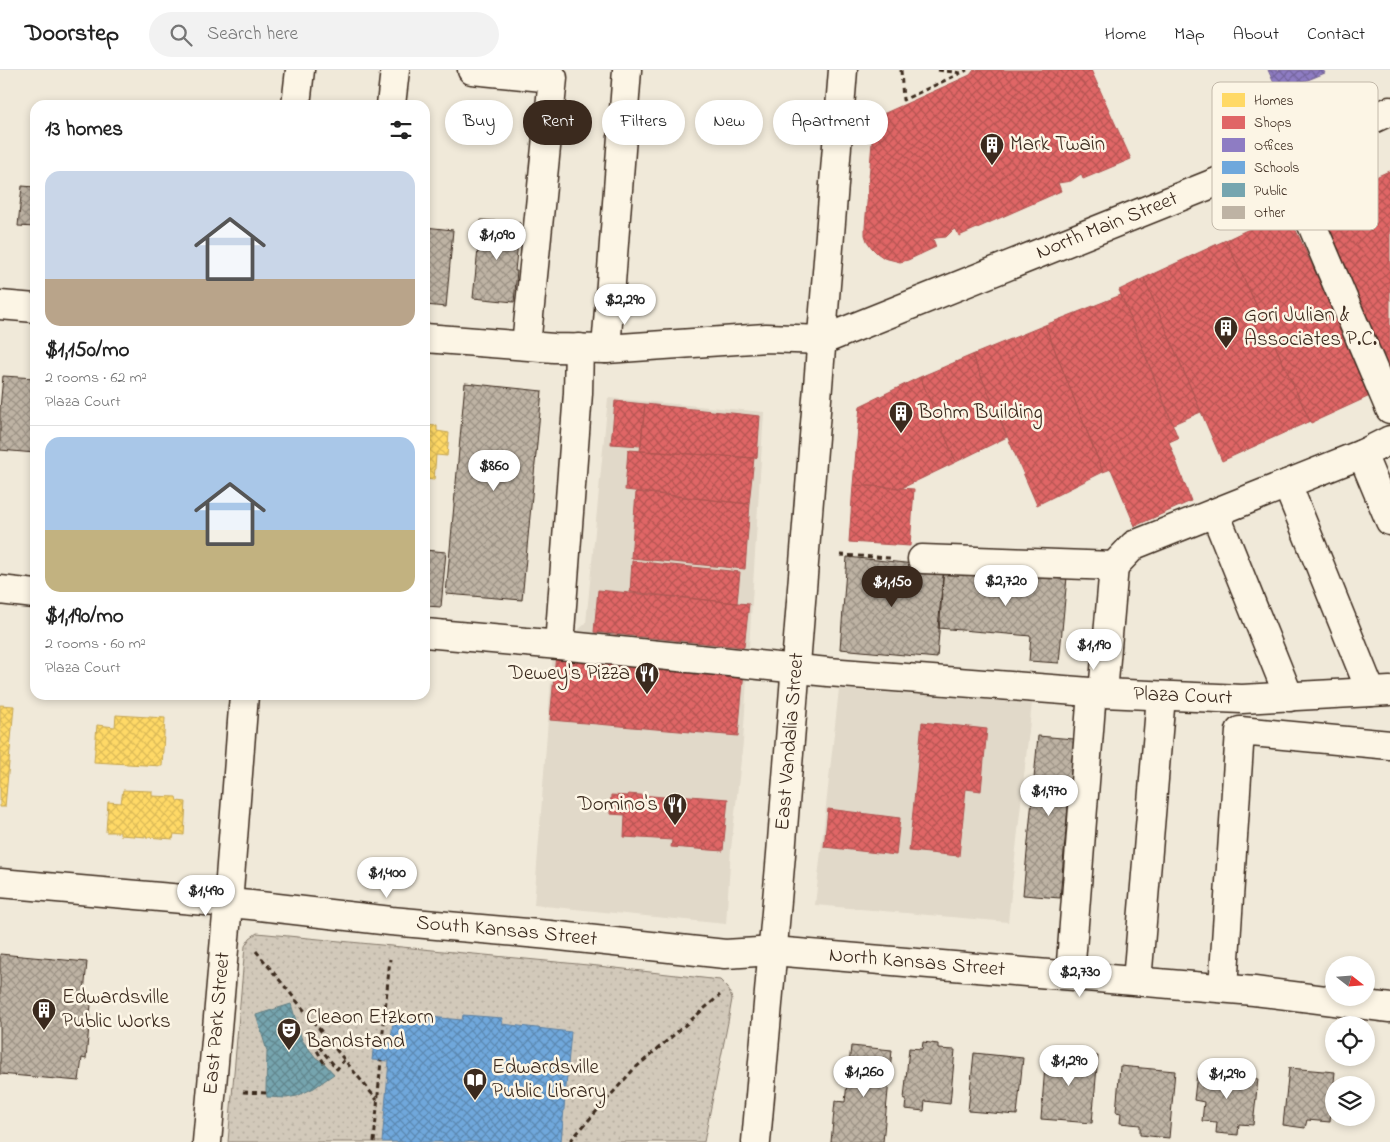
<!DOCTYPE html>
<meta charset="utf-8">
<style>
body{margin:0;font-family:"Indie Flower",sans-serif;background:#f2f2f2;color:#222;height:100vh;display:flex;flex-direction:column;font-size:19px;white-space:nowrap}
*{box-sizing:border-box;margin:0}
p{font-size:16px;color:#767676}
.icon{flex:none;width:28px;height:28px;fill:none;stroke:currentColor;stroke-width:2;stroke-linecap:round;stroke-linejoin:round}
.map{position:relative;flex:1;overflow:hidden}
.details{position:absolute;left:30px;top:30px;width:400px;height:600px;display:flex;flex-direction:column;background:#fff;border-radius:15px;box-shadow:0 2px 8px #0003}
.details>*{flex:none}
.banner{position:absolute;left:445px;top:30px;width:475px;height:45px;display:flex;gap:10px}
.needle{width:32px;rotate:107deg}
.tools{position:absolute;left:1325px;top:886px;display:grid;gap:10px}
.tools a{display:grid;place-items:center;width:50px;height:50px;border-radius:50%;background:#fff;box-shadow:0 2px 8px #0003;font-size:25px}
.price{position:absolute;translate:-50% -42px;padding:0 11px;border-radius:18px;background:#fff;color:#222;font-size:16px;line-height:32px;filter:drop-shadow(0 1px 2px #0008)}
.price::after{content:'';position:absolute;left:50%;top:30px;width:15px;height:11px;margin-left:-8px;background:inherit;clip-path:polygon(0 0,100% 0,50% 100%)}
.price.on{background:#3b2a1e;color:#fff}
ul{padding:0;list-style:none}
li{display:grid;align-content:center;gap:10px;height:265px;padding:0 15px}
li+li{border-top:1px solid #e0e0e0}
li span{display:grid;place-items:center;height:155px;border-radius:15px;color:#555}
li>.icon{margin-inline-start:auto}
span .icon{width:90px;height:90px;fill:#fffc;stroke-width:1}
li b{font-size:21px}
h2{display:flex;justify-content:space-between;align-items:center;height:60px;padding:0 15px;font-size:21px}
.pill{padding:0 18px;border-radius:22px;background:#fff;box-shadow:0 2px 8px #0003;font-size:18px;line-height:45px}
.pill.on{background:#3b2a1e;color:#fff}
header{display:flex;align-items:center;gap:30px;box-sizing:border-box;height:70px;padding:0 25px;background:#fff;border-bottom:1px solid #e0e0e0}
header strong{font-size:24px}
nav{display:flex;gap:28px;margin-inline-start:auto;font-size:18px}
.search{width:350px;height:45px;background:#f2f2f2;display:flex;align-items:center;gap:12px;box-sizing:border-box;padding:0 18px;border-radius:28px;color:#767676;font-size:19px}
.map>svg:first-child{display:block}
.built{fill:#e1d9c9}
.green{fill:url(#green-dots);stroke:#867a6c}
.homes{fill:url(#homes-cross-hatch);stroke:#c4a450}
.shops{fill:url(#shops-cross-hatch);stroke:#ae5450}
.offices{fill:url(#offices-cross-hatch);stroke:#756392}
.schools{fill:url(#schools-cross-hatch);stroke:#5f82a3}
.public{fill:url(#public-cross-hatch);stroke:#648084}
.building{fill:url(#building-cross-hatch);stroke:#3b2a1e}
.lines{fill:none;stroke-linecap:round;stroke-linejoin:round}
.minor-casing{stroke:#3b2a1e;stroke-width:31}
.major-casing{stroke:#3b2a1e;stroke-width:31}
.path{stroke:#3b2a1e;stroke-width:3;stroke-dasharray:5 4;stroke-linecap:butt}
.minor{stroke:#fcf5e5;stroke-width:28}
.major{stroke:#fcf5e5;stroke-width:28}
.labels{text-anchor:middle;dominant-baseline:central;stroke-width:5;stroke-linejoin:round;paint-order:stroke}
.poi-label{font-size:21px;fill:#3b2a1e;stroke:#fcf5e5;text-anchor:start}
.street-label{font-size:21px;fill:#3b2a1e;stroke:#fcf5e5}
.key{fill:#fcf5e5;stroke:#c2b8a9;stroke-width:1}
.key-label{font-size:14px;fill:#3b2a1e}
</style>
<header>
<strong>Doorstep</strong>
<div class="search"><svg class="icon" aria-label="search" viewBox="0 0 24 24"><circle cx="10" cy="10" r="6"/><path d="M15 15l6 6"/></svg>Search here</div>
<nav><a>Home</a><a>Map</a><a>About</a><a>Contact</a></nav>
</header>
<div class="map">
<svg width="1390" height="1072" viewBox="0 0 1390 1072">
<defs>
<pattern id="green-dots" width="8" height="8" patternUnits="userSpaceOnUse" patternTransform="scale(1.25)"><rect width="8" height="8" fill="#d2c9ba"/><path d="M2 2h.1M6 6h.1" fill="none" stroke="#b5ad9f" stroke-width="1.8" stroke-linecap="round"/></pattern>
<pattern id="homes-cross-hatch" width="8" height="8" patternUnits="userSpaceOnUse" patternTransform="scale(1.25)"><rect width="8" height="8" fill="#ffd966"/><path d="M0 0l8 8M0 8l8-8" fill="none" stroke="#dbba58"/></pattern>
<pattern id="shops-cross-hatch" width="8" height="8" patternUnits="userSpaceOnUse" patternTransform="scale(1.25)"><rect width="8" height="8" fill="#e06666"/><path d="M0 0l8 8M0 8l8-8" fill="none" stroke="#b75453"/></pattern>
<pattern id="offices-cross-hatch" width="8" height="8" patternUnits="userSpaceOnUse" patternTransform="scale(1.25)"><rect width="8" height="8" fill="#8e7cc3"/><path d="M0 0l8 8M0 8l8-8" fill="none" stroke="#75669e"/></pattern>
<pattern id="schools-cross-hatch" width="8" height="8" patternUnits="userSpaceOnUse" patternTransform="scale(1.25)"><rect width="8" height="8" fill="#6fa8dc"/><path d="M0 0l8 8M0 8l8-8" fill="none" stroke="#5c89b2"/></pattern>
<pattern id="public-cross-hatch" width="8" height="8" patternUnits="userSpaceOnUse" patternTransform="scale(1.25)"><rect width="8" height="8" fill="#76a5af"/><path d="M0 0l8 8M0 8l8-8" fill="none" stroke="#62878e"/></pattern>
<pattern id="building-cross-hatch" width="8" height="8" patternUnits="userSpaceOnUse" patternTransform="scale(1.25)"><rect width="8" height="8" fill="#beb3a4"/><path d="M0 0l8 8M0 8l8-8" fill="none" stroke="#9c9285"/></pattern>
</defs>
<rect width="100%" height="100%" fill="#f0e9d9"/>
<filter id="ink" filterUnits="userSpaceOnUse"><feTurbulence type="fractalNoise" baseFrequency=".02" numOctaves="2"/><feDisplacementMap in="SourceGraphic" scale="10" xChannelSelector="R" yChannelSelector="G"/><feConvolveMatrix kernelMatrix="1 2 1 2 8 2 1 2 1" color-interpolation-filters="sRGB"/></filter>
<g filter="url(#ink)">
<!-- built -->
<path class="built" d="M608 328 764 342 743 672 731 779 726 854 534 835 553 583 586 553Z
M839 619 1032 633 1008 852 815 835Z"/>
<!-- green -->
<path class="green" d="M257 863 598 896 720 910 728 918 732 929 728 952 704 1072H228L245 876 250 868Z"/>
<!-- homes -->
<path class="homes" d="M425 355 437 356V361L449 363 447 386 436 385 434 410 425 409Z
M0 635 14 636 5 737H0Z
M116 645 165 648 162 696 94 692 97 655 115 657Z
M123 720 152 721V726L176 727 177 731 186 732 184 765 174 764 173 769 120 765V762H106L108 732 121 733Z"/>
<!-- shops -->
<path class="shops" d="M974 0H1091L1131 89 1083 109 1081 104 1071 111 1058 113 1061 121 959 166 956 159 953 160 946 167 936 168 933 169 936 177 908 190 900 192 884 188 877 183 872 178 867 171 865 165V157L874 48 970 5Z
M1389 101 1390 104V310L1312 136Z
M1287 141 1372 325 1311 353 1226 170Z
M1226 170 1310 351 1222 391 1144 208Z
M1144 208 1201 342 1173 354 1119 220Z
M1121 225 1178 368 1169 372 1191 431 1135 456 1111 399 1103 402 1045 255Z
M1045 255 1103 402 1037 435 972 285Z
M972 285 1007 367 956 392 920 307Z
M920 307 956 392 902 418 853 415 860 336Z
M615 331 645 334 641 376 611 374Z
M645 334 760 346 757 388 640 381Z
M628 380 754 388 749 434 625 420Z
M853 415 914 419 910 476 849 472Z
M636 422 750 434 745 499 631 488Z
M632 491 740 502 737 533 630 522Z
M598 520 749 534 744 577 594 562Z
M556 584 744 601 738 666 550 650Z
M922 652 987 659 981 721 966 719 959 786 909 781Z
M628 724 676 728 677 725 728 729 723 781 671 777 672 770 624 767 625 745 610 744 611 725 628 726Z
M828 739 900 748 896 785 824 777Z"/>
<!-- offices -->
<path class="offices" d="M1268 0H1323L1325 3 1278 22Z"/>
<!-- schools -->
<path class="schools" d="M463 945 503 948 502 954 571 962 561 1072H382L389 991 372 990 374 972 391 973 393 947 430 951V947L462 950Z"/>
<!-- public -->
<path class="public" d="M291 934 302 970 316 988 324 993 334 1004 314 1018 297 1026 286 1028 267 1027 266 1020 267 981 256 945Z"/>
<!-- building -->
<path class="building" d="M22 116 35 117V157L18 156Z
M481 150 520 153 515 201H517L514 232 473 228Z
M425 157 453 160 446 237 425 235Z
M3 306 35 308V383L0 380V339Z
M465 313 542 321 522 530 446 524Z
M425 480 446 482 441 537 425 536Z
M847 487 944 497 937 588 840 579Z
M944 497 1067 507 1059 593 1029 591 1031 566 938 558Z
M1038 666 1074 669 1060 828 1023 825Z
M0 884 87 892 83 933 91 934 86 989 82 988 79 1011 0 1004Z
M923 972 938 974V979L955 980 950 1034 925 1031 924 1041 905 1039 906 1029H904L909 978 922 979Z
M851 976 892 980 883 1072H831L835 1031 845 1032Z
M1046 982 1098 986 1092 1053 1041 1049Z
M974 983 1023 988 1017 1045 968 1041Z
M1120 996 1175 1001 1169 1068 1140 1065V1055L1120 1053 1121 1043 1116 1042Z
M1289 998 1335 1002 1330 1052 1307 1050 1305 1058 1283 1055Z
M1227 1000 1242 1001 1241 1007 1258 1009 1253 1055 1239 1054 1238 1065 1216 1063 1217 1052 1202 1051 1204 1032 1194 1030 1197 1004 1226 1007Z"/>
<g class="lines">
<defs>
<g id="minor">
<path d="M472 0 553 8 526 275"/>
<path d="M296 35 300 0"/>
<path d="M391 35 395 0"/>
<path d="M1301 129 1390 339"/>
<path d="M606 279 627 0"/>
<path d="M1362 384 1390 370"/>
<path d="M1287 414 1371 622"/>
<path d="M1215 443 1289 627"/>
<path d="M922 489 1114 496 1103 623"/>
<path d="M1114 496 1134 475 1362 384 1390 451"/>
<path d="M0 520 35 524"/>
<path d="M425 563 559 575 578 323 579 278"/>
<path id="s1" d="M559 575 828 602 1103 623 1242 629 1390 621"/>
<path id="s2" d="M0 813 251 835 391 851 550 865 725 884 773 881 1254 921 1390 938"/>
<path d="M1070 905 1092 622"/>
<path d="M1137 911 1161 626"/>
<path d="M1223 918 1240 661 1390 675"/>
<path id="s3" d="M207 1072 228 834 244 625"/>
</g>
<g id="major">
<path d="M0 235 35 238"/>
<path id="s4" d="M425 268 554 278 606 279 766 268 823 270 1364 53 1390 41"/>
<path id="s5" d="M756 1072C788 715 816 358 843 0"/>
</g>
</defs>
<!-- minor casing -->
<use href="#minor" class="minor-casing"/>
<!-- major casing -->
<use href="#major" class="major-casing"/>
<!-- path -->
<path class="path" d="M901 0 903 30 961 3
M938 0 961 3 967 0
M840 485 891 488
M256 881 377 1030
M382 972 390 889
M324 993 314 975 317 974 337 999 344 990
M243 1022 266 1023
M374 1072 381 990
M572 1072V1069L633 1000 720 925"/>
<!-- minor -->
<use href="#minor" class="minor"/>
<!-- major -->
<use href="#major" class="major"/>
</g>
</g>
<!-- icons -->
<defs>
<symbol id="building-pin" viewBox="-11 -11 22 30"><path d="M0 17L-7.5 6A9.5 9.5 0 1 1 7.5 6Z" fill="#3b2a1e" stroke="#fcf5e5"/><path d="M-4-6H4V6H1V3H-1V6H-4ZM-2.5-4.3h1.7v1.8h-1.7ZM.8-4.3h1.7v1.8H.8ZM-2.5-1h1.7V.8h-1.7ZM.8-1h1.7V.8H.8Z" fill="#fff"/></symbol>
<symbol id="restaurant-pin" viewBox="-11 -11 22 30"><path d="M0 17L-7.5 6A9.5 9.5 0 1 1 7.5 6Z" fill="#3b2a1e" stroke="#fcf5e5"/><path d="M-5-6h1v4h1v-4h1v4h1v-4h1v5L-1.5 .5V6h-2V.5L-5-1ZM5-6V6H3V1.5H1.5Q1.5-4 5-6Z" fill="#fff"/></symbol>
<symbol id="theatre-pin" viewBox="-11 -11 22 30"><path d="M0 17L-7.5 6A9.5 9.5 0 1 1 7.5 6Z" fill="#3b2a1e" stroke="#fcf5e5"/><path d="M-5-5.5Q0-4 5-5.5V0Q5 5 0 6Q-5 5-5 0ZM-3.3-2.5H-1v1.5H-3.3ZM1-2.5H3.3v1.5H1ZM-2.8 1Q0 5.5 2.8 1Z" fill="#fff"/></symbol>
<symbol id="library-pin" viewBox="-11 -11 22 30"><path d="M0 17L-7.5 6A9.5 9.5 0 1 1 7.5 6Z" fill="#3b2a1e" stroke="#fcf5e5"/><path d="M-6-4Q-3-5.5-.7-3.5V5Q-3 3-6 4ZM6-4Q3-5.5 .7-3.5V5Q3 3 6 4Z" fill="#fff"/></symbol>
</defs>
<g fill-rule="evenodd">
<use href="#building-pin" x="978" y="61" width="28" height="38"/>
<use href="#building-pin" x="1212" y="244" width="28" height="38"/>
<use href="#building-pin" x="887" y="329" width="28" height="38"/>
<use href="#restaurant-pin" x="633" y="590" width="28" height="38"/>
<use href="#restaurant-pin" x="661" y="721" width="28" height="38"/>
<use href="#building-pin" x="30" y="926" width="28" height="38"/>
<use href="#theatre-pin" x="275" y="946" width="28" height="38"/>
<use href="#library-pin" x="461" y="996" width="28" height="38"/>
</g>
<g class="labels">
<!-- poi labels -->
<g class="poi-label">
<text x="1010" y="75">Mark Twain</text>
<text x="1244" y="246">Gori Julian &amp;<tspan x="1244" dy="24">Associates P.C.</tspan></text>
<text x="918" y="343">Bohm Building</text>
<text x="630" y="604" text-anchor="end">Dewey's Pizza</text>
<text x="658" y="735" text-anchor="end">Domino's</text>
<text x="62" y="928">Edwardsville<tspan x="62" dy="24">Public Works</tspan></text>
<text x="306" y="948">Cleaon Etzkorn<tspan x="306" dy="24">Bandstand</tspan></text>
<text x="492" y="998">Edwardsville<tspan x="492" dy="24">Public Library</tspan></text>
</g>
<!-- street labels -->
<g class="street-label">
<text stroke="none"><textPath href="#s4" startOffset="705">North Main Street</textPath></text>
<text stroke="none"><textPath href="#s1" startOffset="626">Plaza Court</textPath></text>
<text stroke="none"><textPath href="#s5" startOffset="402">East Vandalia Street</textPath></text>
<text stroke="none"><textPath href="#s2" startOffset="509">South Kansas Street</textPath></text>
<text stroke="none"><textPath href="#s2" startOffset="921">North Kansas Street</textPath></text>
<text stroke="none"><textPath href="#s3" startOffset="119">East Park Street</textPath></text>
</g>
</g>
<!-- legend -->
<rect x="1212" y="12" width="166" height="148" rx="8" class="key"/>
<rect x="1222" y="23" width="23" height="14" fill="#ffd966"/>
<rect x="1222" y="46" width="23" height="13" fill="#e06666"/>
<rect x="1222" y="68" width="23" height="14" fill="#8e7cc3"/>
<rect x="1222" y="91" width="23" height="13" fill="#6fa8dc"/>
<rect x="1222" y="113" width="23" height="14" fill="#76a5af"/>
<rect x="1222" y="136" width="23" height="13" fill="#beb3a4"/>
<g class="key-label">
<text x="1254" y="35">Homes</text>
<text x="1254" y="57">Shops</text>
<text x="1254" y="80">Offices</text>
<text x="1254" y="102">Schools</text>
<text x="1254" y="125">Public</text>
<text x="1254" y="147">Other</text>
</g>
</svg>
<div class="tools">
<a><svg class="needle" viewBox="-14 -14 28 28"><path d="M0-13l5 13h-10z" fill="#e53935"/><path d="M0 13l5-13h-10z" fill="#767676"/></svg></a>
<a><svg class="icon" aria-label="locate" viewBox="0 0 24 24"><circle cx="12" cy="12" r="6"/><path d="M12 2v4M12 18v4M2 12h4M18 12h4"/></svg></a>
<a><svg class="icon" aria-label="layers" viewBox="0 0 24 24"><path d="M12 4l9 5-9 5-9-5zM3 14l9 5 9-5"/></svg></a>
</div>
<b class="price" style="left:497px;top:191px">$1,090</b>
<b class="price" style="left:625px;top:256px">$2,290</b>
<b class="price" style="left:494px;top:422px">$860</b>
<b class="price" style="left:1006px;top:537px">$2,720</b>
<b class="price on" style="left:892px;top:538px">$1,150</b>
<b class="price" style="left:1094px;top:601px">$1,190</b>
<b class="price" style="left:1049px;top:747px">$1,970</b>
<b class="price" style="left:387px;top:829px">$1,400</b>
<b class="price" style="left:206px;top:847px">$1,490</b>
<b class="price" style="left:1080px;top:928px">$2,730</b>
<b class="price" style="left:1069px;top:1017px">$1,290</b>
<b class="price" style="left:864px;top:1028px">$1,260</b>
<b class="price" style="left:1227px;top:1030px">$1,290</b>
<div class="banner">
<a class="pill">Buy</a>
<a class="pill on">Rent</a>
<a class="pill">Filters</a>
<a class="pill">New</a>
<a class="pill">Apartment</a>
</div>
<section class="details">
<h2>13 homes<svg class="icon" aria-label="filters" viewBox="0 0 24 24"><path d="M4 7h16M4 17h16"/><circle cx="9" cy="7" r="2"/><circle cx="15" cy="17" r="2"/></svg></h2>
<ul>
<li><span style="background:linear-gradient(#c9d6e8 70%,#b9a48a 0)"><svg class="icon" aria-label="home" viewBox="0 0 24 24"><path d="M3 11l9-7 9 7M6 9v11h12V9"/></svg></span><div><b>$1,150/mo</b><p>2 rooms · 62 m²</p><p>Plaza Court</p></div></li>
<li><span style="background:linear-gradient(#a9c7e8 60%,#c2b280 0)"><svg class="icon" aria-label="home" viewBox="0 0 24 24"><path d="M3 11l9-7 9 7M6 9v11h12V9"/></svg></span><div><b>$1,190/mo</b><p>2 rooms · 60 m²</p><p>Plaza Court</p></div></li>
</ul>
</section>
</div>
